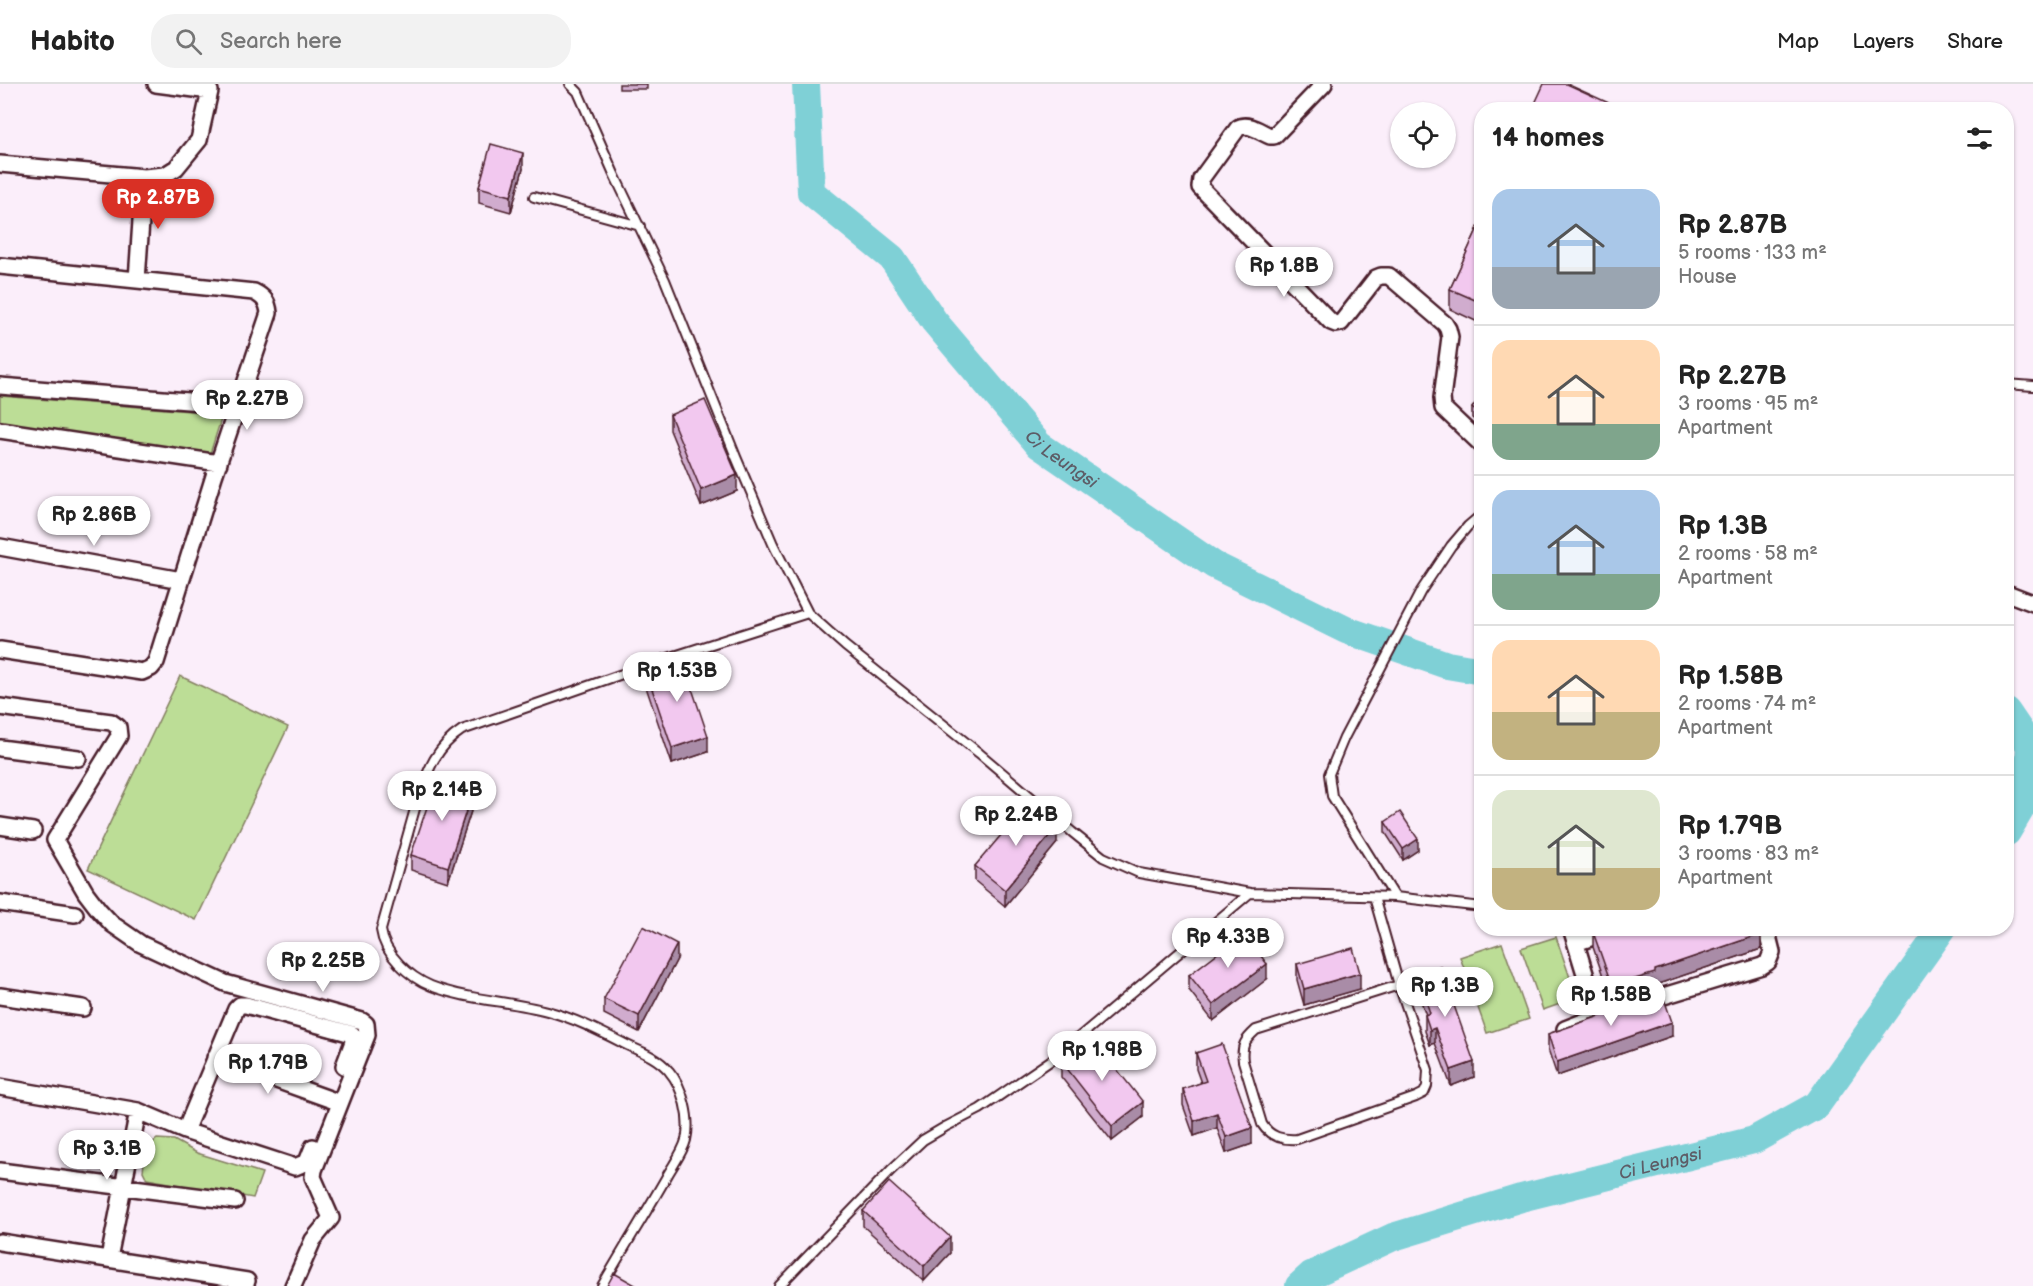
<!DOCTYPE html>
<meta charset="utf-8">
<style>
body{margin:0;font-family:"Balsamiq Sans",sans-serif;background:#f2f2f2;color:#222;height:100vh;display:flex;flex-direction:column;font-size:22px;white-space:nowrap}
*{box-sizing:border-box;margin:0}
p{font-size:20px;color:#767676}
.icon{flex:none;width:33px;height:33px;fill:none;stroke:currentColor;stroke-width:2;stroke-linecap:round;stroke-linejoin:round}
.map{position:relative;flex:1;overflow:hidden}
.details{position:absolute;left:1474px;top:18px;width:540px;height:834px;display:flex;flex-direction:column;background:#fff;border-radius:24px;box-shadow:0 2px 4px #0004}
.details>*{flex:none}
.fabs{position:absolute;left:1390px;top:18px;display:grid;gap:12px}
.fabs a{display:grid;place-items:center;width:66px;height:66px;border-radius:50%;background:#fff;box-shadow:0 2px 4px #0004;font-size:30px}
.price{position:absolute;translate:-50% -51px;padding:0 14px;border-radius:21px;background:#fff;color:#222;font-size:20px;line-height:39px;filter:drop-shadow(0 2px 3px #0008)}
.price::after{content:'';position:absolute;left:50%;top:36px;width:18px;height:14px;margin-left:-9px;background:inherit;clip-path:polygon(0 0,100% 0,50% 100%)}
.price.active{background:#d93025;color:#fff}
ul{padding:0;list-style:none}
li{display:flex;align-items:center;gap:18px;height:150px;padding:0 18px}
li+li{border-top:2px solid #e0e0e0}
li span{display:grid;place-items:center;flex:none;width:168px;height:120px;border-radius:18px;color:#555}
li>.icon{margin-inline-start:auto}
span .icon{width:72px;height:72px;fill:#fffc;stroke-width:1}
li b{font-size:26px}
h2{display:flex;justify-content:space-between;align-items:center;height:72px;padding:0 18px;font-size:26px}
header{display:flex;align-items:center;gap:36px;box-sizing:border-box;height:84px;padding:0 30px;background:#fff;border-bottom:2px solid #e0e0e0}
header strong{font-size:28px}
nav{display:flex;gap:33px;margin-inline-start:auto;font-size:21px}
.search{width:420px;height:54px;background:#f2f2f2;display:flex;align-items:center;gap:15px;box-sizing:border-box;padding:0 21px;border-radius:24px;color:#767676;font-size:22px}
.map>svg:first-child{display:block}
.green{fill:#bcdd96;stroke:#837e60;stroke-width:1.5}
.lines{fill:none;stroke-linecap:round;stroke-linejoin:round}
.river{stroke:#7fd0d6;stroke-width:28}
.service-casing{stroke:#4a1f2b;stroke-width:12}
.minor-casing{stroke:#4a1f2b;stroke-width:20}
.service{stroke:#fff;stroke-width:8}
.minor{stroke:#fff;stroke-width:15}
.wall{fill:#d0acce;stroke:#4a1f2b;stroke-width:1.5}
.shaded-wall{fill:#a98ca7;stroke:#4a1f2b;stroke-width:1.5}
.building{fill:#f2c8ef;stroke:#4a1f2b;stroke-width:1.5}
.labels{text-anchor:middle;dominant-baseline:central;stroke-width:4.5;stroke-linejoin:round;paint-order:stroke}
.water-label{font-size:18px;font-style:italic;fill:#5d5d67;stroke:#fff}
</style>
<header>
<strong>Habito</strong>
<div class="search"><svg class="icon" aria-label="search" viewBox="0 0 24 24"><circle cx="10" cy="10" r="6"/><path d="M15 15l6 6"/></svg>Search here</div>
<nav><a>Map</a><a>Layers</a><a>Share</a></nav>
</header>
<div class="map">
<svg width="2033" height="1202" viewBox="0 0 2033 1202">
<rect width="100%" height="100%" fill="#fbeefa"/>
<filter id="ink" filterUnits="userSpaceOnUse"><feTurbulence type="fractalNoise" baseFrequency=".0167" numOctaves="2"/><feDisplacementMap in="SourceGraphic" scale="12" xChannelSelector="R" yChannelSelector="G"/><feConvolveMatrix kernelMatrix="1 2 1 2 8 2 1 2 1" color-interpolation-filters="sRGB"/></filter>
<g filter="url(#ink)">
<!-- green -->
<path class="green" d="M0 312 216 329 221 335 210 370 0 346Z
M180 592 288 643 196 836 88 785Z
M1556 853 1577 914 1543 926 1521 864Z
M1502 859 1529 935 1487 949 1460 873Z
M157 1055 174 1056 197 1069 262 1089 253 1114 147 1095 143 1087 146 1064Z"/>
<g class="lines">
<!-- river -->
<g class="river">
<path id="s1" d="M806 0 811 108 892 174 934 237 1039 361 1214 481 1346 546 1447 581 1482 587"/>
<path d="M2007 628 2030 662 2026 716 2007 748"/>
<path id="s2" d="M1299 1202 1311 1191 1393 1153 1521 1114 1754 1056 1817 1021 1943 844"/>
</g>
<defs>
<path id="service" d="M570 0 578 8 614 90 665 196 736 373 773 460 808 529 845 562 979 669 1072 748 1103 773 1139 789 1250 809 1395 813
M534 113 640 142
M2007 300 2033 302
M1482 430 1468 442 1451 462 1421 507 1344 654 1329 690 1332 712 1395 813 1482 823
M1374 813 1399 901 1428 986 1427 1002 1424 1009 1416 1013 1297 1055C1282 1056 1270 1053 1262 1040L1243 977C1241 961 1245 956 1256 946L1399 901
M602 1202C623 1165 646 1129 667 1092 673 1081 683 1068 686 1056 691 1035 683 1003 669 987 659 975 645 969 631 963 603 949 577 935 547 927 510 917 467 916 431 902 409 893 384 870 381 846L418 714C428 686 436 663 462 646L668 574 808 529
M779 1202 891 1086 923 1056 945 1043 980 1025 1053 975 1250 809"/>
<path id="minor" d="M1324 0 1274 52H1270C1260 48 1248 38 1238 44L1201 95 1200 103 1331 238 1336 240 1341 239 1376 194 1381 192H1389L1445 240 1448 245 1450 253 1442 314 1443 324 1482 361
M0 80 144 93 165 91 176 84 199 56 210 7 156 0
M0 182 254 208C264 213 268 218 269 229L214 392 156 578 151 584 142 588 0 566
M137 196 144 93
M0 302 238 321
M0 346 219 379
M0 463 181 496
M2007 509 2033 519
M0 623 111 638 118 643 119 652 55 756 86 809 99 826 112 840 141 860 225 899 362 937 366 940 367 951 314 1086 313 1093 331 1134 313 1156 293 1202
M0 664 78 674
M0 742 33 747
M0 819 75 830
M1571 844 1598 932
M1576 859 1619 844
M0 912 83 924
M1565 945 1598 932 1762 882 1768 878 1772 868 1766 844
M215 974 332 1016
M0 1003 138 1027 185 1047 295 1083 307 1078 313 1063
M185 1047 236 925 240 921H246L352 950 353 958 344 982
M0 1087 235 1117
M0 1158 247 1197
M109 1174 138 1027"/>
</defs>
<!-- service casing -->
<use href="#service" class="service-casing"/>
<!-- minor casing -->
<use href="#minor" class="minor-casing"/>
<!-- service -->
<use href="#service" class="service"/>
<!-- minor -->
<use href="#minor" class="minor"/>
</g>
<!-- wall -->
<path class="wall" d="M619 0H647V5H619Z
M523 85 511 128 479 119V103Z
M1482 135V240L1450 225V205Z
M1482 310V342L1472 334V324Z
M670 331 737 407 701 422 670 346Z
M646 587 708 668 672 680 646 603Z
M473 721 448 798 411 786V771Z
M1385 738 1418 766 1403 776 1385 748Z
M1057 759 1005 822 975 797V782Z
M1593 848 1761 865 1655 901V904L1612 918 1593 863Z
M677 875 639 948 604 930V915Z
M1297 880 1360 905 1304 921 1297 896Z
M1417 890 1474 993 1451 1002 1435 959 1430 961 1425 947V931H1426L1417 906Z
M1189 891 1267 895 1213 937 1189 906Z
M1619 922 1672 952 1557 992 1548 965V950L1619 925Z
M1196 969 1252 1060 1226 1069 1217 1044 1194 1052 1183 1021V1005L1201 999 1196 985Z
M1061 977 1143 1033 1112 1057 1061 993Z
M863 1127 950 1169 924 1197 863 1142Z"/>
<!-- shaded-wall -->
<path class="shaded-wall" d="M523 69V85L511 128V112Z
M737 391V407L701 422V406Z
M708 652V668L672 680V664Z
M473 705V721L448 798V783Z
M1057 743V759L1005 822V806Z
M1418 755V766L1403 776V765Z
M1761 850V865L1655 901V904L1612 918V902L1655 886Z
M677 860V875L639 948V932Z
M1267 880V895L1213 937V921Z
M1360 889V905L1304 921V905Z
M1672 938V952L1557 992V978Z
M1435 944V959L1430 961V946Z
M1474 978V993L1451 1002V986Z
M1143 1018V1033L1112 1057V1042Z
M1217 1029V1044L1194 1052V1037Z
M1252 1044V1060L1226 1069V1053Z
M950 1153V1169L924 1197V1182Z"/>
<!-- building -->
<path class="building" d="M1544 0H1567L1624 26H1532Z
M491 60 523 69 511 112 479 103Z
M1482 135V219L1450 205Z
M1482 310V331L1472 324Z
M705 316 737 391 701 406 670 331Z
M682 575 708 652 672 664 646 587Z
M437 693 473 705 448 783 411 771Z
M1028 719 1057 743 1005 806 975 782Z
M1400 728 1418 755 1403 765 1385 738Z
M643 842 677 860 639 932 604 915Z
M1603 844H1760L1761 850 1655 886V889L1612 902 1593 848Z
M1244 849 1267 880 1213 921 1189 891Z
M1353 864 1360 889 1304 905 1297 880Z
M1440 882 1474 978 1451 986 1435 944 1430 946 1425 931 1430 929 1417 890Z
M1662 909 1672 938 1557 978 1548 950 1620 925 1619 922Z
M1092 954 1143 1018 1112 1042 1061 977Z
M1222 960 1252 1044 1226 1053 1217 1029 1194 1037 1183 1005 1206 997 1196 969Z
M889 1098 950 1153 924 1182 863 1127Z
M614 1189 637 1202H607Z"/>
</g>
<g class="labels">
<!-- water labels -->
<g class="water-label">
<text stroke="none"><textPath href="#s1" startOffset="477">Ci Leungsi</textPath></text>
<text stroke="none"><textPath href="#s2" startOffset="384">Ci Leungsi</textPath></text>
</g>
</g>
</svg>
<div class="fabs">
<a><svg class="icon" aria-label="locate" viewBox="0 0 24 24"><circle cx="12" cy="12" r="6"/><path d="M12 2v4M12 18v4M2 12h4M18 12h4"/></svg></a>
</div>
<b class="price active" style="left:158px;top:146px">Rp 2.87B</b>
<b class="price" style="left:1284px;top:214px">Rp 1.8B</b>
<b class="price" style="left:247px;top:347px">Rp 2.27B</b>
<b class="price" style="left:94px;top:463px">Rp 2.86B</b>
<b class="price" style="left:677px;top:619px">Rp 1.53B</b>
<b class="price" style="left:442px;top:738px">Rp 2.14B</b>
<b class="price" style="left:1016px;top:763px">Rp 2.24B</b>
<b class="price" style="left:1228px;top:885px">Rp 4.33B</b>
<b class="price" style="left:323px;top:909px">Rp 2.25B</b>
<b class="price" style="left:1445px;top:934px">Rp 1.3B</b>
<b class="price" style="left:1611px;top:943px">Rp 1.58B</b>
<b class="price" style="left:1102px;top:998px">Rp 1.98B</b>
<b class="price" style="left:268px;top:1011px">Rp 1.79B</b>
<b class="price" style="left:107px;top:1097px">Rp 3.1B</b>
<section class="details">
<h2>14 homes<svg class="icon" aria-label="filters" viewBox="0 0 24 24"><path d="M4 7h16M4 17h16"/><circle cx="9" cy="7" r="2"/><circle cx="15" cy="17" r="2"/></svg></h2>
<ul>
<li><span style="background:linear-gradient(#a9c7e8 65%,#9aa5b1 0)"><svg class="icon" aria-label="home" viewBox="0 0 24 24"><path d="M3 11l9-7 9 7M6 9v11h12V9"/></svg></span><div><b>Rp 2.87B</b><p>5 rooms · 133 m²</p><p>House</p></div></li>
<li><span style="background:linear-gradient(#ffd9b3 70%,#7fa58c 0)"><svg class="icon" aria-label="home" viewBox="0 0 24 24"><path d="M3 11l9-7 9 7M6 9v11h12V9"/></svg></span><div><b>Rp 2.27B</b><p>3 rooms · 95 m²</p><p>Apartment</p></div></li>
<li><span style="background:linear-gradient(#a9c7e8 70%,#7fa58c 0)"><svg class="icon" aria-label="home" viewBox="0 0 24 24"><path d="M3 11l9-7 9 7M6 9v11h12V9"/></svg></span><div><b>Rp 1.3B</b><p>2 rooms · 58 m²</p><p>Apartment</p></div></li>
<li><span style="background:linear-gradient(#ffd9b3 60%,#c2b280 0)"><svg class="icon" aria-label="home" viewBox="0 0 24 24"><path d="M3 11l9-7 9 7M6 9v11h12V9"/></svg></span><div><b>Rp 1.58B</b><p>2 rooms · 74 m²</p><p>Apartment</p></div></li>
<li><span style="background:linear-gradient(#dfe7d0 65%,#c2b280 0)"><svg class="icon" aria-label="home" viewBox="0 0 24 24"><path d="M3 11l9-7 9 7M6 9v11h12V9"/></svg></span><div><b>Rp 1.79B</b><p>3 rooms · 83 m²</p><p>Apartment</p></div></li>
</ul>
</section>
</div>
